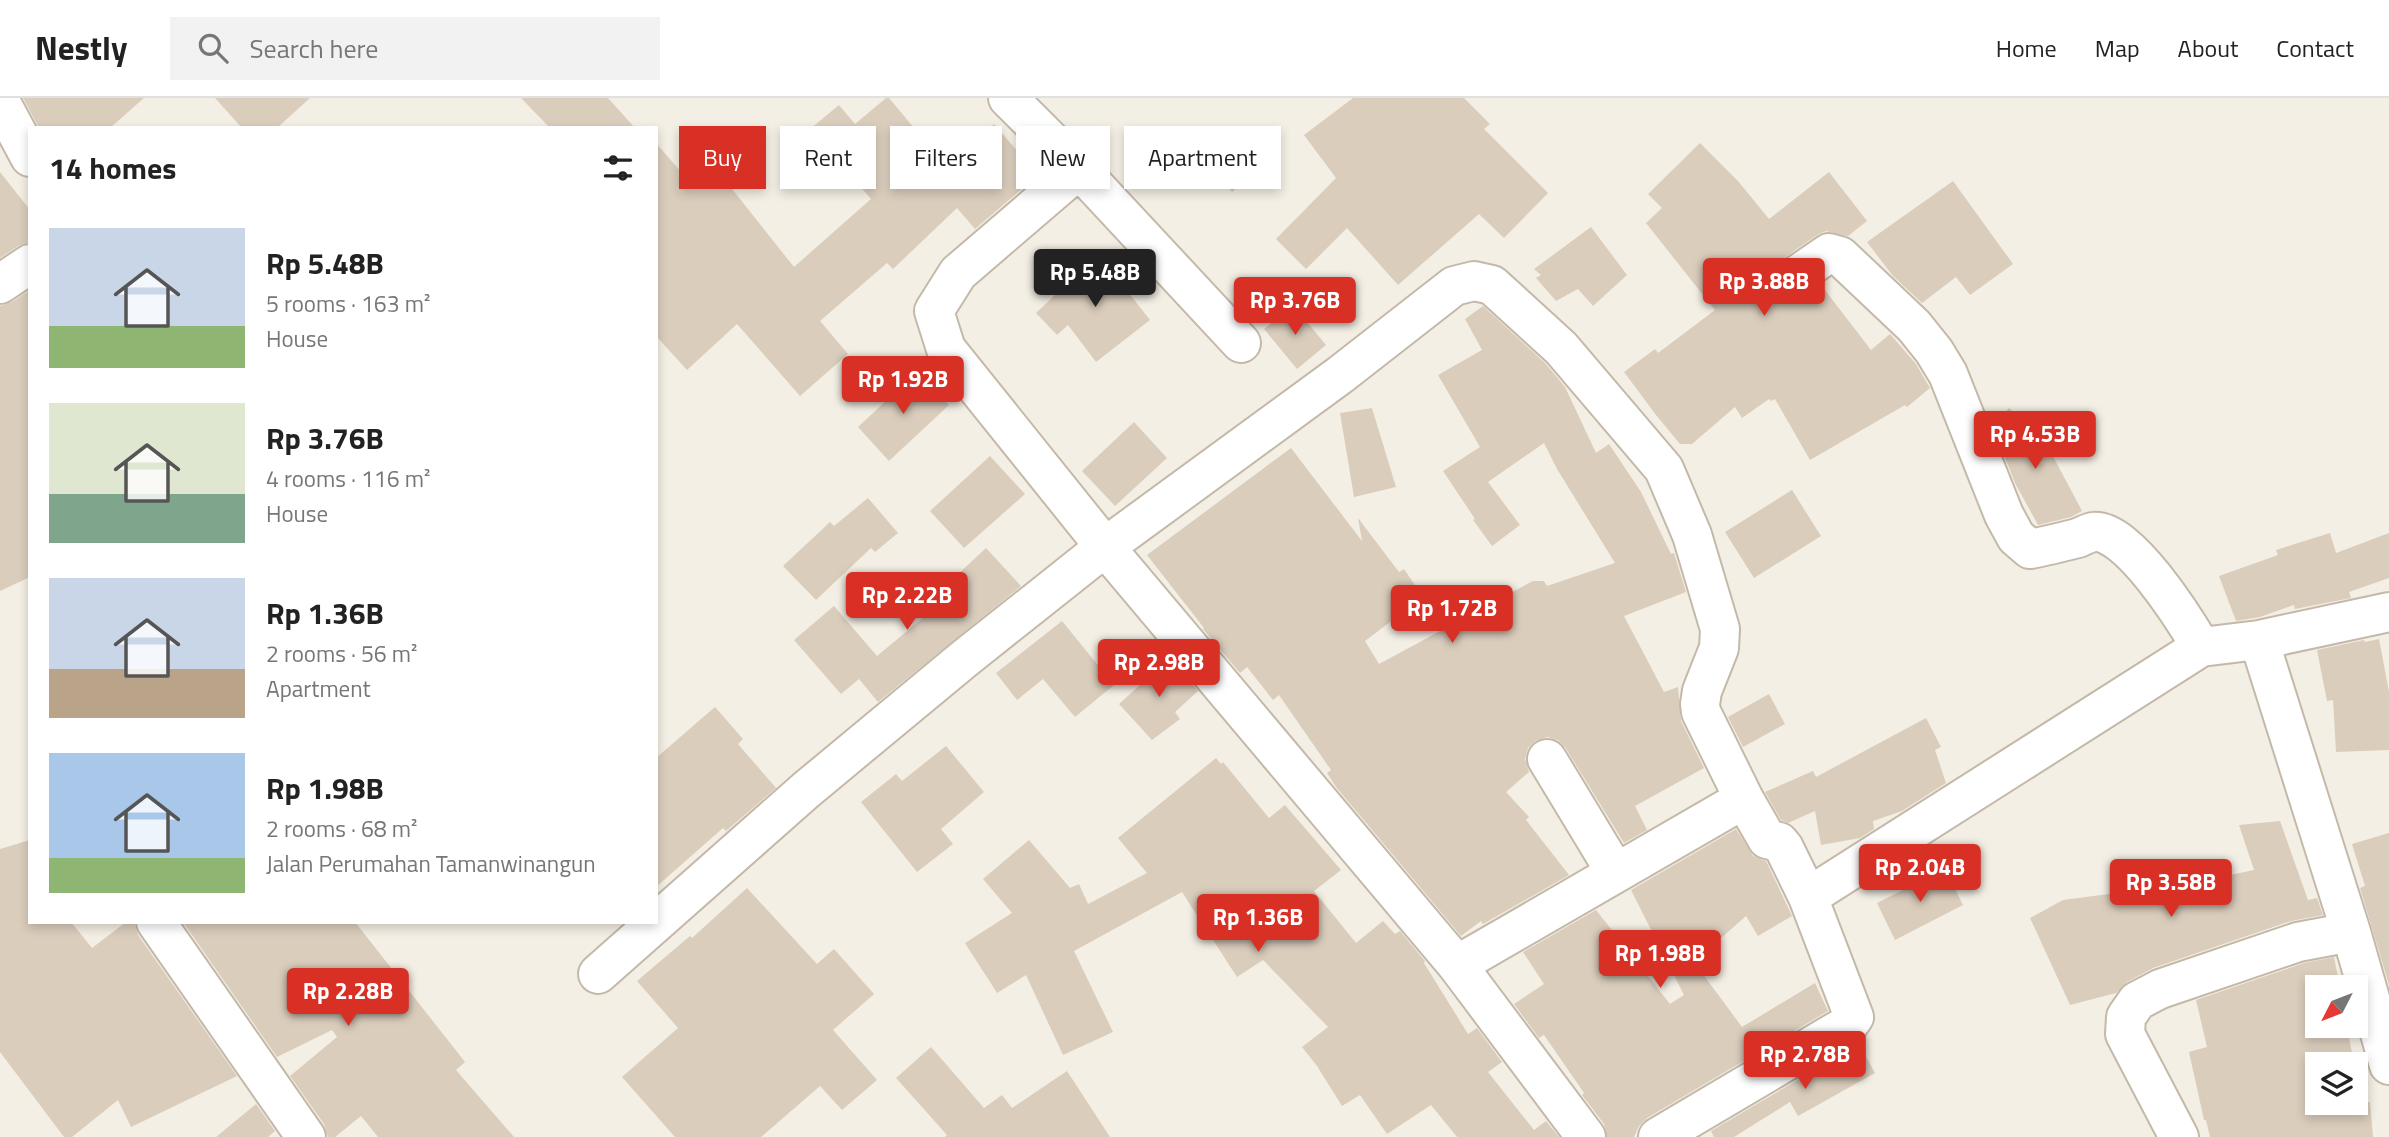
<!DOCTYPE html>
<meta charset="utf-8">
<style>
body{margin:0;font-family:"Titillium Web",sans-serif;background:#f2f2f2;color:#222;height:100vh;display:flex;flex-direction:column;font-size:26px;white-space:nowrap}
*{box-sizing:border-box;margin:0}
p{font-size:23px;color:#767676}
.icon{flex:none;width:38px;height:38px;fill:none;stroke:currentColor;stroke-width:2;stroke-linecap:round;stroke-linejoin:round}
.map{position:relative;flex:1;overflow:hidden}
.details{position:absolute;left:28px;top:28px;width:630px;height:798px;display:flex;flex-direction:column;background:#fff;border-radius:0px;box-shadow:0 4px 10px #0003}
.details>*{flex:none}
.guide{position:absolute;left:679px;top:28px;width:665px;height:63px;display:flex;gap:14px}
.needle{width:46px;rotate:228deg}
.tools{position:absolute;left:2305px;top:877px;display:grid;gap:14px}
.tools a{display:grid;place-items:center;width:63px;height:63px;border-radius:0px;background:#fff;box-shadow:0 4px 10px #0003;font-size:35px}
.price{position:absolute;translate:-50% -60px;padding:0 16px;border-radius:7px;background:#d93025;color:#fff;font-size:23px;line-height:46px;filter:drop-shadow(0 2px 4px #0008)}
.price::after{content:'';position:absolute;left:50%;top:42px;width:21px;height:16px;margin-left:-10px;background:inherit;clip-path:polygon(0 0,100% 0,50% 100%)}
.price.active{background:#222;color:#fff}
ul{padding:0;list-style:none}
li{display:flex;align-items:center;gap:21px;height:175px;padding:0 21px}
li span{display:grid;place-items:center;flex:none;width:196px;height:140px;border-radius:0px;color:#555}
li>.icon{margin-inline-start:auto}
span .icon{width:84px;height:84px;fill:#fffc;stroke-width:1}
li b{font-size:30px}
h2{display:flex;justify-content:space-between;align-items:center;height:84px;padding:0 21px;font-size:30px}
.pill{padding:0 24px;border-radius:0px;background:#fff;box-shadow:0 4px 10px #0003;font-size:24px;line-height:63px}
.pill.active{background:#d93025;color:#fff}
header{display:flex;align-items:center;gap:42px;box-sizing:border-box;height:98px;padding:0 35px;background:#fff;border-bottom:2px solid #e0e0e0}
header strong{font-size:33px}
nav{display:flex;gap:38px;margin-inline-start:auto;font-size:24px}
.search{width:490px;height:63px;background:#f2f2f2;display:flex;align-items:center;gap:18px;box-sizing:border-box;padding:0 24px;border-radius:0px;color:#767676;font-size:26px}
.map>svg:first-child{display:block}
.building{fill:#dacdbc}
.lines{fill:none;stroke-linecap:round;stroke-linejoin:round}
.minor-casing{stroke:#c4b9a9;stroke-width:42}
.minor{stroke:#fff;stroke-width:38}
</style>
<header>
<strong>Nestly</strong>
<div class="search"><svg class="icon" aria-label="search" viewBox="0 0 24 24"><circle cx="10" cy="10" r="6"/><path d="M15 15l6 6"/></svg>Search here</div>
<nav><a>Home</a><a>Map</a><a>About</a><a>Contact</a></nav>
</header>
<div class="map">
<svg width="2389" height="1039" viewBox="0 0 2389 1039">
<rect width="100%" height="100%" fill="#f4efe4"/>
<!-- building -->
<path class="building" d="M23 0H144L110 30H39Z
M215 0H310L277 30H242Z
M521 0H608L635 30H550Z
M886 0H889L945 67 994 26 1038 77 975 131 957 110 893 171 887 165 820 223 848 256 800 298 737 226 687 272 656 238V45L695 90 717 72 794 169 871 101 810 31 839 7 855 26Z
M1353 0H1464L1490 26 1484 31 1548 95 1504 140 1479 116 1398 187 1347 130 1306 171 1276 141 1336 80 1304 37Z
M1254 28 1275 57 1232 94 1211 66Z
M1700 45 1738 83 1769 121 1829 74 1867 123 1848 138 1826 133 1817 137 1778 164 1770 173 1768 184 1772 194 1780 201 1792 204 1802 200 1821 187 1871 252 1890 236 1916 266 1930 290 1907 309 1905 307 1810 362 1775 301 1771 303 1769 301 1742 320 1735 309 1692 346H1680L1656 317 1624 274 1655 251 1658 255 1715 212 1646 125 1662 110 1648 96Z
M0 74 30 112V144L18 148 0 160Z
M1953 83 2013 166 1970 197 1956 179 1922 205 1893 178 1867 144Z
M1591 129 1627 177 1593 208 1578 191 1556 203 1536 180 1541 177 1534 171Z
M1099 155 1120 178 1117 180 1150 222 1096 264 1068 227 1057 237 1036 215Z
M30 192V479L0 493V208L12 204Z
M1293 207 1326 247 1297 271 1264 231Z
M1483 208 1545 265 1565 289 1596 355 1609 346 1641 394 1671 456 1674 455 1686 494 1624 518 1664 594 1678 589 1681 623 1704 670 1635 708 1647 732 1624 745 1565 649 1558 642 1547 639 1535 643 1528 650 1525 661 1529 674 1506 694 1529 719 1526 722 1569 777 1483 826 1481 823 1461 838 1336 689 1327 675 1331 672 1279 597 1273 602 1247 569 1240 575 1203 531 1204 530 1147 457 1291 350 1362 443 1358 420 1399 474 1404 471 1423 499 1365 543 1379 566 1533 483H1544L1547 488 1615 465 1557 371 1544 345 1488 384 1520 427 1492 448 1473 422 1475 421 1443 373 1480 349 1438 277 1482 252 1465 221Z
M917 274 949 307 889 363 858 329Z
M1372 310 1396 389 1354 399 1340 315Z
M2009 310 2046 345 2082 413 2071 419 2038 427 2015 385 1993 329Z
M1134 324 1167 360 1115 408 1082 373Z
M990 358 1025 396 964 450 930 413Z
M1792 392 1821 438 1754 480 1725 434Z
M868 400 898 435 875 454 871 450 816 502 783 468 830 424 834 428Z
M2330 435 2336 455 2389 435V480L2349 494 2351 500 2295 511 2294 507 2260 519 2236 523 2219 478 2278 457 2276 452Z
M986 450 1021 488 878 604 859 581 841 596 794 542 834 508 877 558 948 499 941 492Z
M1062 523 1114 587 1075 619 1043 581 1017 602 996 575Z
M2379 541 2389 594V652L2336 654 2333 602 2327 603 2317 552 2364 542 2365 544Z
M1170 560 1198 593 1175 614 1180 621 1152 642 1119 606Z
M1769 596 1785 626 1743 649 1728 619Z
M715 609 743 641 738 646 776 690 726 733 723 730 656 789V660Z
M1926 620 1941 649 1935 652 1946 685 1902 713 1873 723 1874 731 1860 740 1821 747 1815 713 1788 725 1781 722 1765 694 1813 673 1816 679Z
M946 648 984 694 941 731 953 746 917 774 861 704 896 676 902 683Z
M1216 660 1221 666 1223 664 1269 720 1285 707 1341 772 1314 793 1356 845 1383 823 1395 836 1400 833 1425 863 1424 865 1468 936 1477 930 1502 964 1488 974 1534 1032 1546 1023 1559 1039H1457L1431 1007 1387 1036 1360 997 1342 1008 1317 968 1302 949 1328 929 1263 862 1237 879 1182 794 1074 853 1113 934 1063 957 1026 877 997 895 965 845 1012 815 983 781 1029 742 1070 790 1079 786 1088 806 1147 775 1118 740Z
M2280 723 2308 802 2317 800 2323 817 2291 823 2153 870 2127 884 2116 895 2070 907 2030 820 2063 802 2139 792 2140 796 2254 772 2239 727Z
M1736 731 1753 758 1766 763 1792 818 1758 838 1746 818 1694 864 1742 929 1815 885 1828 913 1647 1020 1639 1028 1634 1039H1607L1604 1026 1582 997 1584 995 1544 937 1539 940 1514 906 1544 886 1523 854 1596 812 1670 906 1684 897 1631 792Z
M2389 735V887L2360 790 2365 788 2352 746Z
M30 742V824H71L92 850 126 824H134L138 837 237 978 131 1029 118 1002 72 1039H64L0 954V751Z
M1945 771 1963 807 1895 842 1877 805Z
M747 790 817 866 834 851 874 896 833 932 877 982 842 1012 820 988 761 1039H675L622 979 678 930 637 883 690 838 692 840Z
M183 824H355L465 964 456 972 514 1039H378L361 1018 335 1039H328L324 1026 290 978 337 939 332 932 277 959Z
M2334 859 2340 889H2317V928H2347L2354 966H2317V1004H2356V974L2361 1004H2370L2373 1039H2210L2206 1022H2204L2189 954 2207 949 2196 902 2304 865Z
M1859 946 1875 975 1798 1018 1790 1004 1734 1039H1714L1711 1033Z
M931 949 984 1010 1002 997 1012 1010 1067 973 1110 1039H945L947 1037 896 980Z
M256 1006 275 1033 268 1039H216Z"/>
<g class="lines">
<defs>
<path id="minor" d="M1008 0 1079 71 1241 245
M0 3 30 59
M1079 71 958 175 934 213 946 251 1105 449 1457 867 1586 1039
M1790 182 1829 155 1840 158 1914 228 1934 253 1948 276 2004 417 2016 439 2030 451C2046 448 2062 444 2078 440 2083 438 2088 435 2093 434 2128 430 2185 522 2201 549
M0 186 30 166
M2259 542 2351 834 2389 967
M1547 661 1616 775
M1808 799 2201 549 2259 542 2389 514
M156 824 306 1039
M1457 867 1744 701
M598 876 806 692 964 561 1105 449 1340 277 1454 188 1474 183 1492 187 1561 250 1664 371 1692 437 1720 531 1719 550 1702 593 1700 606 1701 614 1744 701 1767 741 1779 744 1784 750 1808 799 1854 919 1849 926 1658 1039
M2179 1039 2125 936 2126 919 2137 903 2160 891 2298 844 2351 834"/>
</defs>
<!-- minor casing -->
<use href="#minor" class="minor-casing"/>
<!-- minor -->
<use href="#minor" class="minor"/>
</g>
</svg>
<div class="tools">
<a><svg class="needle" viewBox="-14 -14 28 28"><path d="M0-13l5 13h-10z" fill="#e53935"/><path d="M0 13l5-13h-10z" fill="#767676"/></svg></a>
<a><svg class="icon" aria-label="layers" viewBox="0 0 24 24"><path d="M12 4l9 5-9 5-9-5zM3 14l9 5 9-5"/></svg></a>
</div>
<b class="price active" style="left:1095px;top:211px">Rp 5.48B</b>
<b class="price" style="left:1764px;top:220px">Rp 3.88B</b>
<b class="price" style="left:1295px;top:239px">Rp 3.76B</b>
<b class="price" style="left:903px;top:318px">Rp 1.92B</b>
<b class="price" style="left:2035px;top:373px">Rp 4.53B</b>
<b class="price" style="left:907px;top:534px">Rp 2.22B</b>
<b class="price" style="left:1452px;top:547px">Rp 1.72B</b>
<b class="price" style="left:1159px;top:601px">Rp 2.98B</b>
<b class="price" style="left:1920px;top:806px">Rp 2.04B</b>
<b class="price" style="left:2171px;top:821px">Rp 3.58B</b>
<b class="price" style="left:1258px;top:856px">Rp 1.36B</b>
<b class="price" style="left:1660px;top:892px">Rp 1.98B</b>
<b class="price" style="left:348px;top:930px">Rp 2.28B</b>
<b class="price" style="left:1805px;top:993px">Rp 2.78B</b>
<div class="guide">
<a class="pill active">Buy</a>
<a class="pill">Rent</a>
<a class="pill">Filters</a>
<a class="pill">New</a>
<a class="pill">Apartment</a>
</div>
<section class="details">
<h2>14 homes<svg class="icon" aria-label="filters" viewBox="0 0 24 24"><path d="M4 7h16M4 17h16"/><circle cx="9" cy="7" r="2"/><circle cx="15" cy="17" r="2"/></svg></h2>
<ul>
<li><span style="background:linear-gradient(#c9d6e8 70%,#8fb573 0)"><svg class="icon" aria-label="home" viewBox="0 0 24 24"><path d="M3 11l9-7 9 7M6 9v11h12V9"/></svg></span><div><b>Rp 5.48B</b><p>5 rooms · 163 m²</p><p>House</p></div></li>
<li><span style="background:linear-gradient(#dfe7d0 65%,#7fa58c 0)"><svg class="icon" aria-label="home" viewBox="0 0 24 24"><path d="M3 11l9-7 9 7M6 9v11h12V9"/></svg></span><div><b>Rp 3.76B</b><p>4 rooms · 116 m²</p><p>House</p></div></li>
<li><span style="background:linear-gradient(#c9d6e8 65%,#b9a48a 0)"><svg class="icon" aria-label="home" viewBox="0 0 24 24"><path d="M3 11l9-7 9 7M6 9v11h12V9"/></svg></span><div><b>Rp 1.36B</b><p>2 rooms · 56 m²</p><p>Apartment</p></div></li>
<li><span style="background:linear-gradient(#a9c7e8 75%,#8fb573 0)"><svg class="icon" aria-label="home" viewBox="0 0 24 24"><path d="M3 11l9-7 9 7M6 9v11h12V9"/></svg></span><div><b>Rp 1.98B</b><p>2 rooms · 68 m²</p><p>Jalan Perumahan Tamanwinangun</p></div></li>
</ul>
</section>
</div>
